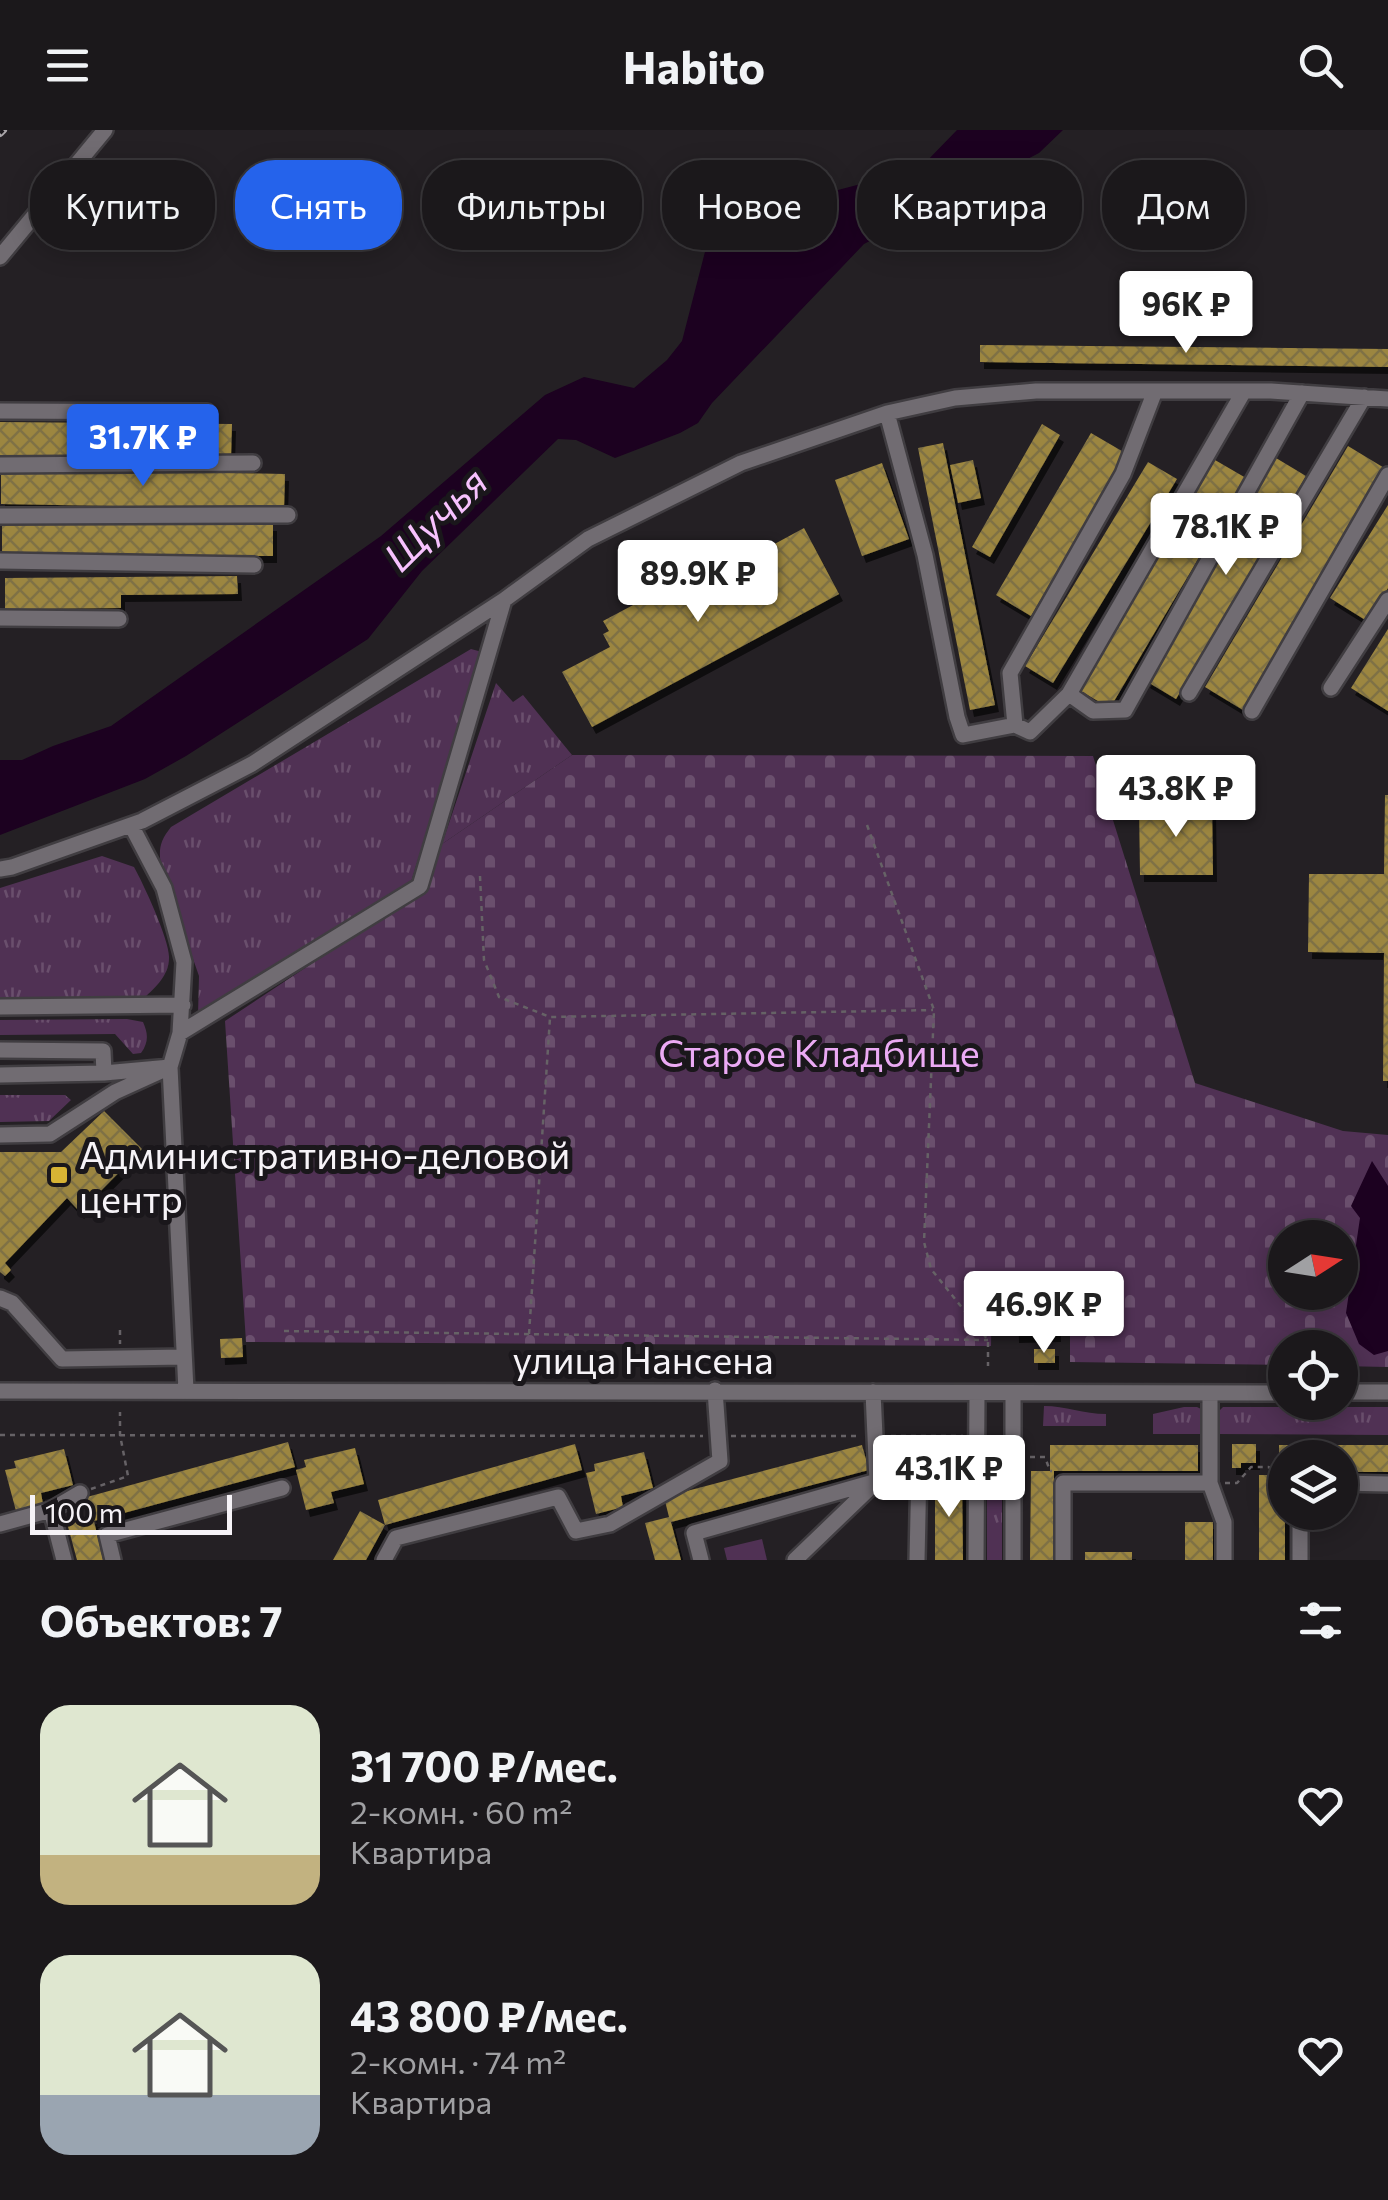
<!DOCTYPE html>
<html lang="ru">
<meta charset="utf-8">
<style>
body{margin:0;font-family:Commissioner,sans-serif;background:#242124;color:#f1f3f6;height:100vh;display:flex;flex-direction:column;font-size:38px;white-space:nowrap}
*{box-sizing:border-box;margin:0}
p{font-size:32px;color:#a0a0a3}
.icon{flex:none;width:55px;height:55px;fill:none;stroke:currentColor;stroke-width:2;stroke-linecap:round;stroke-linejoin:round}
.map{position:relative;height:1430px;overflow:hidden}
.sheet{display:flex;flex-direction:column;background:#1b181b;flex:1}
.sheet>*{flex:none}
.banner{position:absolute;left:30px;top:30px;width:1330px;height:90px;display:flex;gap:20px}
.needle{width:65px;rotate:78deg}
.tools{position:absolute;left:1268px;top:1090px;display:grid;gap:20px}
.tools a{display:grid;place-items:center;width:90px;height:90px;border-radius:50%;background:#1b181b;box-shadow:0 5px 25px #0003,0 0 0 2px #39373a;font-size:50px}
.scale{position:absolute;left:30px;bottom:25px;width:202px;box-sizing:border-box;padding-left:10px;border:5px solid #f6f3f7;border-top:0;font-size:28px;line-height:35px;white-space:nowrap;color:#f6f3f7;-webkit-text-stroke:8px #1a171b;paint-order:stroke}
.price{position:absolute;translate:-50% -85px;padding:0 22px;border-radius:10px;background:#fff;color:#222;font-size:32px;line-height:65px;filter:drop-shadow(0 2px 5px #0008)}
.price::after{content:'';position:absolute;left:50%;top:60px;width:30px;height:22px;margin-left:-15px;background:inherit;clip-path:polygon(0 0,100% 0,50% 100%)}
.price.on{background:#2563eb;color:#fff}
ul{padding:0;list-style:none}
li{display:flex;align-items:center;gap:30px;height:250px;padding:0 40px}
li span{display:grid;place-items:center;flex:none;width:280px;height:200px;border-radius:30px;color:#555}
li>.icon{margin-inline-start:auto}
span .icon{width:120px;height:120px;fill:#fffc;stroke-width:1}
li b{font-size:42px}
h2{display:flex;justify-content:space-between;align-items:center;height:120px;padding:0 40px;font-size:42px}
.chip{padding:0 35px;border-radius:40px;background:#1b181b;box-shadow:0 5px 25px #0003,0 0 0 2px #39373a;font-size:35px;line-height:90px}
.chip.on{background:#2563eb;color:#fff}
header{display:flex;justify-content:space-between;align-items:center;height:130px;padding:0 40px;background:#1b181b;font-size:45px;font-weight:700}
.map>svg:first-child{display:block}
.grass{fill:url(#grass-tufts)}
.cemetery{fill:url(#cemetery-stones);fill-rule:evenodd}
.green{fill:#503154}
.water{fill:#1c0120}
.building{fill:url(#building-cross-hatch);filter:url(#shadow)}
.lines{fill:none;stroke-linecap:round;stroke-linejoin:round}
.minor-casing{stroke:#403d41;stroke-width:20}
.path{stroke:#666266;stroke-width:2.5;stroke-dasharray:5 5;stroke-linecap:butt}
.minor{stroke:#716c72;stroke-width:15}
.rail-casing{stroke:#a9a5a9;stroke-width:8}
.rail{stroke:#1a171b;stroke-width:4;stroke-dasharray:11;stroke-linecap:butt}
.poi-dot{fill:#d8b434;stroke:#1a171b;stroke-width:4}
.labels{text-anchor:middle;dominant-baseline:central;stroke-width:10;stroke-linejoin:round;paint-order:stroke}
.park-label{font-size:38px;fill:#ebaaf4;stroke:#1a171b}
.poi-label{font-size:38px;fill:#f6f3f7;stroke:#1a171b;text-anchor:start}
.street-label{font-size:38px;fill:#f6f3f7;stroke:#1a171b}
.water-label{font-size:40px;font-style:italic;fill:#f7c2fe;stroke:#1a171b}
</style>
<header><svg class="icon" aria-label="menu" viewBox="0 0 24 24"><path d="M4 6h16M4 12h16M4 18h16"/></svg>Habito<svg class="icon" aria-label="search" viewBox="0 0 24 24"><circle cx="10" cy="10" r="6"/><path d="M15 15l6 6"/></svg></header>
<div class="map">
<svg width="1388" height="1430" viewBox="0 0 1388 1430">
<defs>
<pattern id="grass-tufts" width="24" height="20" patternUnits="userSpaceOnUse" patternTransform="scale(2.5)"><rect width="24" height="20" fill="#503154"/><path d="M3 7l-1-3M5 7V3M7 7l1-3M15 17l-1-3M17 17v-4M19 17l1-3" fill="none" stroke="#6a4f6d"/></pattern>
<pattern id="cemetery-stones" width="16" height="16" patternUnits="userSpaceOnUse" patternTransform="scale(2.5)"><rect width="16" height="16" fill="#503154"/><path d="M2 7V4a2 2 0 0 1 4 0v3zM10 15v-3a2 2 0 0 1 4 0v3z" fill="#6a4f6d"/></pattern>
<pattern id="building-cross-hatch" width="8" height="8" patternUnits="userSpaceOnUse" patternTransform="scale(2.5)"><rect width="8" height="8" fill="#9c8640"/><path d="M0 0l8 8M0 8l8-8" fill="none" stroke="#7f7144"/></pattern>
<filter id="shadow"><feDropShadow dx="4" dy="7" stdDeviation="0" flood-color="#0009"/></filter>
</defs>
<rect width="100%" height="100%" fill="#242024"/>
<!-- grass -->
<path class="grass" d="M471 519 482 522 411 752 198 886 199 846 162 740C158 721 159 712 171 697Z
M496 553 513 572 523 565 572 625 442 714Z
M102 726 134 737C143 753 170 811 169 828 169 845 156 857 144 868L0 869V758Z
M127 889 143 892C148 903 149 912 141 923L133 924 115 904 0 905V890Z
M0 965H65L71 970 49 991 0 992Z
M1044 1276C1065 1276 1084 1284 1106 1284V1296H1043Z
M1184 1277H1197L1201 1279 1204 1304H1153V1284Z
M1223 1277H1388V1305L1216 1304V1284Z
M995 1313 1002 1319V1430H987V1319L990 1314Z"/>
<!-- cemetery -->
<path class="cemetery" d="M572 625 1093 626 1195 953 1343 1001 1388 1005V1237L1340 1236V1218H1285V1235L1070 1232V1161L992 1160 991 1216 246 1212 225 891 426 758 442 714ZM1285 1108H1340V1162H1285Z"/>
<!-- green -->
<path class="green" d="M762 1409 767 1430H727L724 1418Z"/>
<!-- water -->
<path class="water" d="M957 0H1063L1039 23 864 114 712 273 698 293 680 303 615 328 576 310 558 309 422 441 368 509 186 626 145 649 0 705V630H22L53 616 111 596 381 406 545 265 584 247 634 258 667 230 682 211 707 114 743 85 895 45 922 36Z
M1372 1031 1388 1056V1221L1374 1225 1359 1214 1346 1183 1360 1088 1351 1076Z"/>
<!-- building -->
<path class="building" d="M980 215 1388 219V237L980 232Z
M0 292 232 294 231 327 0 325Z
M1042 294 1060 305 990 427 972 417Z
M1091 303 1127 324 1031 486 996 465Z
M943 313 995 575 970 580 918 318Z
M1348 316 1386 339 1243 580 1205 557Z
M1276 328 1306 346 1176 569 1146 551Z
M973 330 981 368 958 373 950 335Z
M1215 330 1246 348 1110 578 1079 560Z
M1148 332 1177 349 1053 553 1025 536Z
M882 333 909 409 862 426 835 350Z
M1 339 285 344 284 379 1 374Z
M1388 375V458L1367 491 1330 468Z
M2 394H273V426H2Z
M804 398 839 464 592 597 562 542 610 517 603 504 609 501 603 491 701 439 708 450Z
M237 446 238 464 121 465V478L5 479V448Z
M1388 499V581L1351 558Z
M1385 665H1388V951H1383L1384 823 1308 822 1309 744H1384Z
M1139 675H1212L1213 745H1140Z
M104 981 142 1019 80 1082 67 1068 5 1133 11 1140 5 1146 0 1142V1022H61Z
M1056 1173 1057 1205 1015 1206 1014 1174Z
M242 1208 243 1227 221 1228 220 1209Z
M1034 1219H1055V1233H1034Z
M288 1312 295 1337 94 1391 103 1430H77L67 1393 93 1387 87 1367Z
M575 1314 582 1340 385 1395 378 1370Z
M1232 1314H1256V1333H1241V1338H1232Z
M862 1315 869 1340 671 1392 681 1430H655L645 1393 669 1387 664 1367Z
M1050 1315H1198V1341H1054V1430H1030L1031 1341H1050Z
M1279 1315H1388V1342H1340V1328H1285V1342H1279Z
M355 1318 364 1354 331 1362 334 1373 306 1380 296 1340 306 1337 304 1330Z
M64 1319 73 1355 41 1363 43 1374 16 1381 5 1340 16 1338 14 1331Z
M644 1322 653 1358 621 1366 623 1377 596 1384 586 1343 595 1341 594 1334Z
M1259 1345H1285V1430H1259Z
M935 1349H962L963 1430H935Z
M360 1381 385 1395 366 1430H333Z
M1185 1392H1213V1430H1185Z
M1085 1422H1132V1430H1085Z"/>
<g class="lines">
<defs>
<path id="minor" d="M0 127 105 0
M1244 261 1069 564 1093 581 1125 580 1302 263
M0 281 207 282
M887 283 925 425 957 587 963 605 1015 595
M0 335 253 333
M0 386 288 385
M0 431 254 435
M0 488 119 489
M1331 558 1388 470
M1189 563 1364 267
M1069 564 1030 602 1015 595 1010 543 1123 344 1155 261
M1252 581 1388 345
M0 739 12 737 142 691 252 634 504 470 588 409 741 333 887 283 955 268 1036 261H1271L1388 269
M0 877 183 875
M180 903 420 756 504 470
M0 920 103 921 104 943
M0 945 104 943 170 937 186 1260
M0 1005 50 1004 115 962 170 937 180 903 184 832 164 758 131 695
M0 1168 12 1173 62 1229 184 1227
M0 1261 1285 1263
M1340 1262H1388
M1210 1263V1353L1224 1392V1430
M1340 1353 1388 1354
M51 1380 64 1430
M0 1394 51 1380 80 1363
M113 1430 107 1405 282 1358
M384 1430 396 1408 558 1367 576 1401 610 1394 720 1331 715 1260
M701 1430 694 1403 877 1351 873 1262
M795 1430 877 1351 977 1320
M917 1430 919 1338
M976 1430 977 1263
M1013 1430V1263
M1063 1430V1353H1210
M1300 1430V1382"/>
</defs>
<!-- minor casing -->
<use href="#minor" class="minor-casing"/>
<!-- path -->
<path class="path" d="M867 695 934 880 924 1112 931 1139 988 1210V1236
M480 746 484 830 499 867 550 887 933 880
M120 1200V1214
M284 1201 988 1210
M529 1204 550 888
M0 1305 703 1306
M731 1306H858
M891 1306H963
M1030 1327H1045L1050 1341H1052
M1225 1353H1237L1251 1337H1268L1285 1343
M91 1359 128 1346 120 1305V1282"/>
<!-- minor -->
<use href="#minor" class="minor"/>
<defs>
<path id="rail" d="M0 3 3 0"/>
</defs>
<!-- rail casing -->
<use href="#rail" class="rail-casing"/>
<!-- rail -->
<use href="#rail" class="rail"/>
</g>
<!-- markers -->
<rect class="poi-dot" x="49" y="1035" width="20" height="20" rx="5"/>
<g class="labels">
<!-- park labels -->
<g class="park-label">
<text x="819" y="921">Старое Кладбище</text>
</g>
<!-- poi labels -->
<g class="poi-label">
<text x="79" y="1023">Административно-деловой<tspan x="79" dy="44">центр</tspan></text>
</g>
<!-- street labels -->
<g class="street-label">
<text x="643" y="1228">улица Нансена</text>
</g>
<!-- water labels -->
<g class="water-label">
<text transform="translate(434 388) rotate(-45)">Щучья</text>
</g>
</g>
</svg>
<div class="tools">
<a><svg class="needle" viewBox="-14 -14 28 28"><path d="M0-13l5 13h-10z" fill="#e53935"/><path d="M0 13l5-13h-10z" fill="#a0a0a3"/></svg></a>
<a><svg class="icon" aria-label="locate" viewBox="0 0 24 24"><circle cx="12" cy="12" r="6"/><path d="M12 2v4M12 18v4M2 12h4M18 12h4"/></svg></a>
<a><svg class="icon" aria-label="layers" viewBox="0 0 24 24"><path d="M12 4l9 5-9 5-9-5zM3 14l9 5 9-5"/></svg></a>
</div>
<div class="scale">100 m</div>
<b class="price" style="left:1186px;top:226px">96K ₽</b>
<b class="price on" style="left:143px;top:359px">31.7K ₽</b>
<b class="price" style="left:1226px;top:448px">78.1K ₽</b>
<b class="price" style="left:698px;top:495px">89.9K ₽</b>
<b class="price" style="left:1176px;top:710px">43.8K ₽</b>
<b class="price" style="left:1044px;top:1226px">46.9K ₽</b>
<b class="price" style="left:949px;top:1390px">43.1K ₽</b>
<div class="banner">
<a class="chip">Купить</a>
<a class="chip on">Снять</a>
<a class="chip">Фильтры</a>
<a class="chip">Новое</a>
<a class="chip">Квартира</a>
<a class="chip">Дом</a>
</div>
</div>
<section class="sheet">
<h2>Объектов: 7<svg class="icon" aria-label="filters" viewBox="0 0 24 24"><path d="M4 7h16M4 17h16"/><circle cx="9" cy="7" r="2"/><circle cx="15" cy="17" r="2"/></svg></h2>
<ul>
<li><span style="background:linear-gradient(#dfe7d0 75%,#c2b280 0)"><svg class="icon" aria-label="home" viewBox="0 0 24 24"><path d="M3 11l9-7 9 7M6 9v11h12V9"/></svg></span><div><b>31 700 ₽/мес.</b><p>2-комн. · 60 m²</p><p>Квартира</p></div><svg class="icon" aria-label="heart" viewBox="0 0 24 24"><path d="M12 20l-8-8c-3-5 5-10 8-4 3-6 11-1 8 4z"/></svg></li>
<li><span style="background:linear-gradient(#dfe7d0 70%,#9aa5b1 0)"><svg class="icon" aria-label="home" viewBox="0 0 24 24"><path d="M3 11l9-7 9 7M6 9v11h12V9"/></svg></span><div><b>43 800 ₽/мес.</b><p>2-комн. · 74 m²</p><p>Квартира</p></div><svg class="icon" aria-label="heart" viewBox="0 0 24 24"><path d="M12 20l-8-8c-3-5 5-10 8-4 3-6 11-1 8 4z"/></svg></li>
</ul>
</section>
